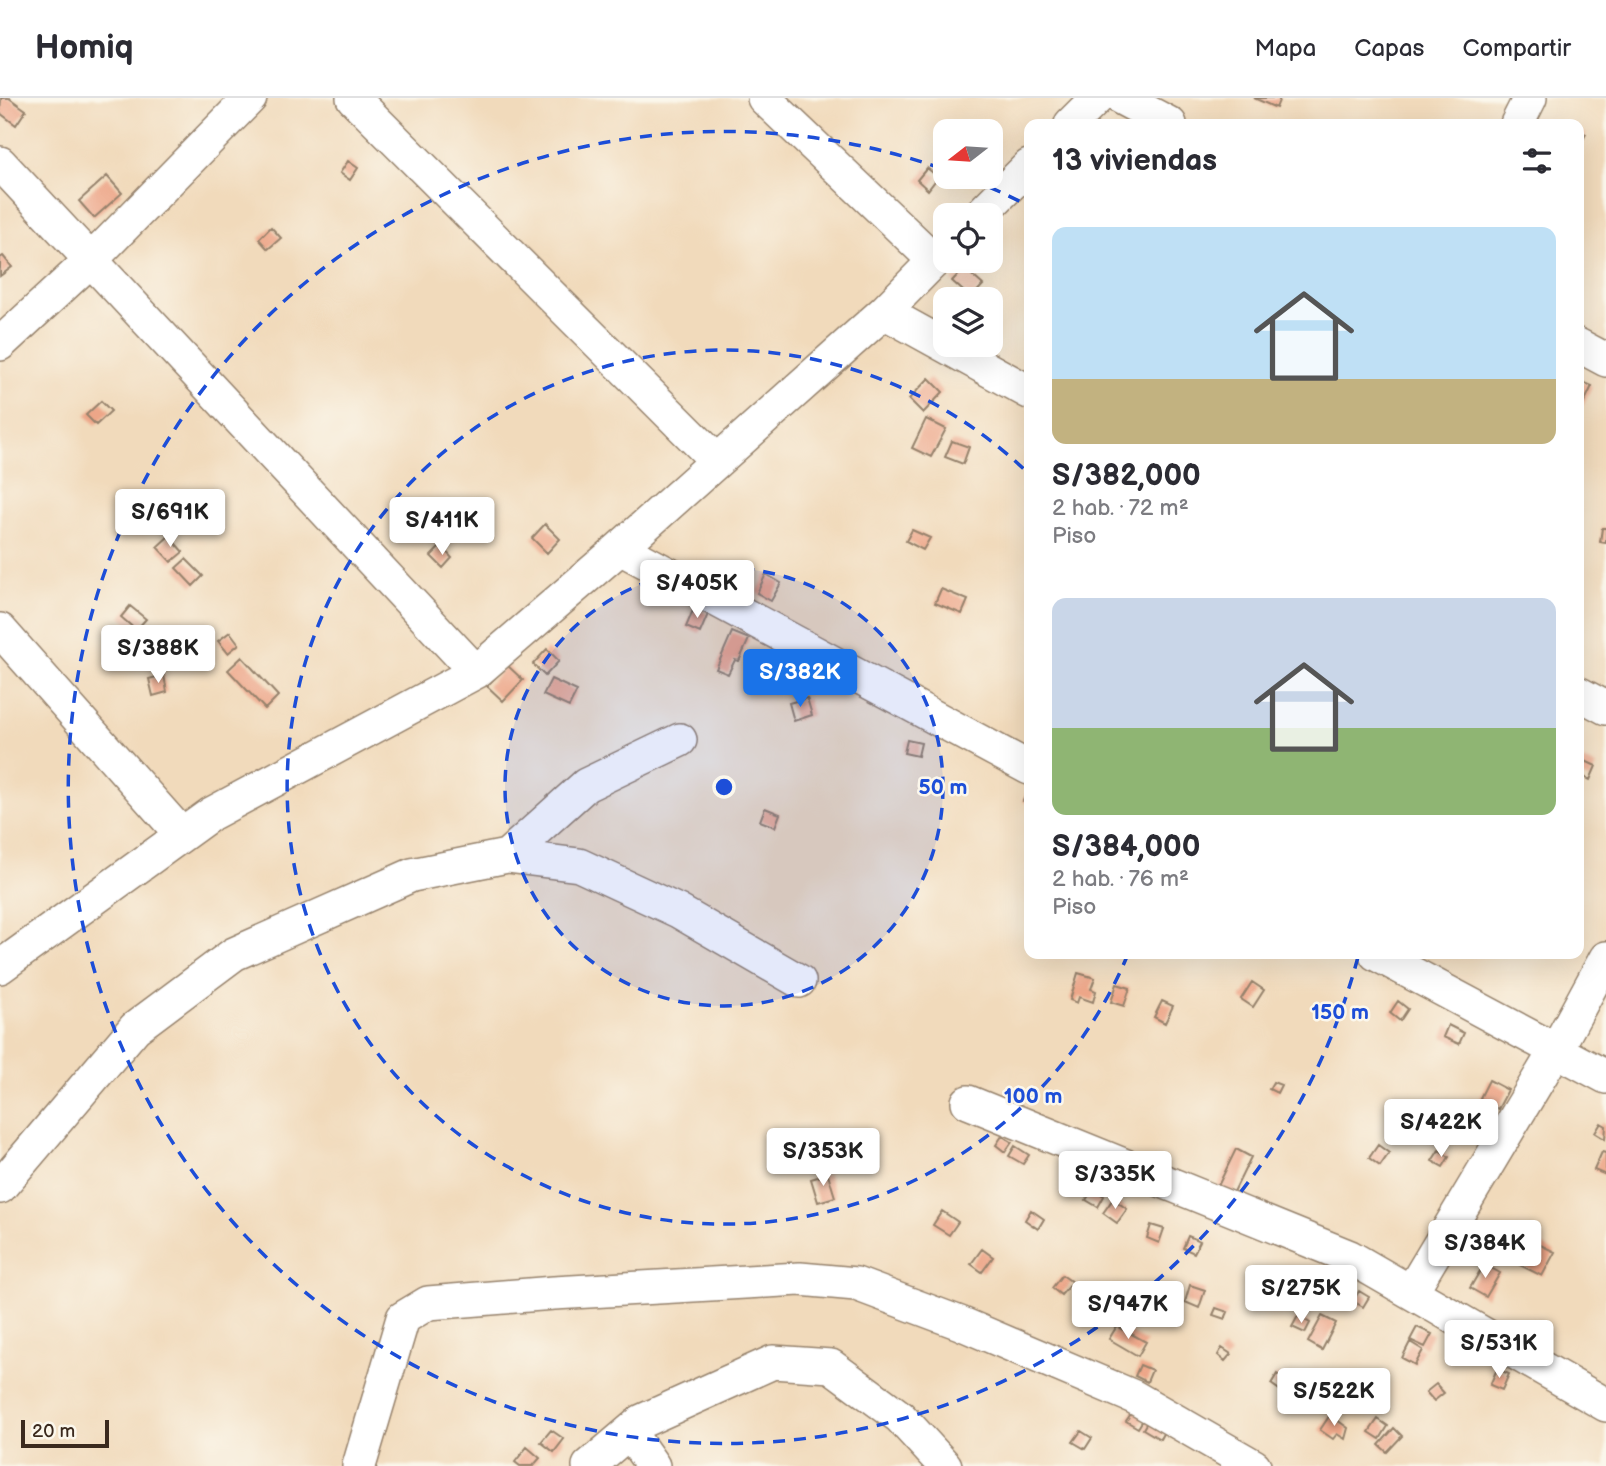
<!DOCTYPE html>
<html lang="es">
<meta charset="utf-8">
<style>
body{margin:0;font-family:"Balsamiq Sans",sans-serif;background:#f2f2f3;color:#2b2b33;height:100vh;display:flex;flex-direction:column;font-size:26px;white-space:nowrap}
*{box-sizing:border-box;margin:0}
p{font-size:23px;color:#7c7c81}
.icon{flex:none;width:38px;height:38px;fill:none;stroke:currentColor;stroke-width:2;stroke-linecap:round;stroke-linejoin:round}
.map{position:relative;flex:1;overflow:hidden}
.details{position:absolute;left:1024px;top:21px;width:560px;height:840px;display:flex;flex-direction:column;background:#fff;border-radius:14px;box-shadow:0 7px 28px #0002}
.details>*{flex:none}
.needle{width:46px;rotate:253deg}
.buttons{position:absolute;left:933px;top:21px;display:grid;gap:14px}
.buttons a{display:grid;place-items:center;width:70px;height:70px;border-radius:14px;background:#fff;box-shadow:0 7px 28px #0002;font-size:35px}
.scale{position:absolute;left:21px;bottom:18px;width:88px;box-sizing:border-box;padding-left:7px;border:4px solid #3b2a1e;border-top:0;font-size:19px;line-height:24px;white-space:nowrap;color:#3b2a1e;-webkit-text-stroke:5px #fbf7ec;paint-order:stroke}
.price{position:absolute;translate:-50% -60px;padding:0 16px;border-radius:7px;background:#fff;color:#222;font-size:23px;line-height:46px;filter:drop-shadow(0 2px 4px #0008)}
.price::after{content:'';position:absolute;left:50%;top:42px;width:21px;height:16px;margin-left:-10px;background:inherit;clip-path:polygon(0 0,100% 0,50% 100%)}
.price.on{background:#1a73e8;color:#fff}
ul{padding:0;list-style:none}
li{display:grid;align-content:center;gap:14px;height:371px;padding:0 28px}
li span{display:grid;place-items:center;height:217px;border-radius:14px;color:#555}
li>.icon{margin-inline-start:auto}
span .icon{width:126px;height:126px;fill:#fffc;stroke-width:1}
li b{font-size:30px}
h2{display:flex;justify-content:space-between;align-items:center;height:84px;padding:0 28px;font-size:30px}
header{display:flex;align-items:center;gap:42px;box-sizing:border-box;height:98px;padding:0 35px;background:#fff;border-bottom:2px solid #e1e1e2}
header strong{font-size:33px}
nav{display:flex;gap:38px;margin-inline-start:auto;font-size:24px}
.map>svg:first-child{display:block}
.building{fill:#eda688}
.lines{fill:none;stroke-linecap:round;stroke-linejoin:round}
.minor-casing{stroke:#96826c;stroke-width:36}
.minor{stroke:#fff;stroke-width:33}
.ring{fill:none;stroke:#1d4ed8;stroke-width:3.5;stroke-dasharray:12 9}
.centre{fill:#1d4ed8;stroke:#fbf7ec;stroke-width:3.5}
.ring-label{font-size:21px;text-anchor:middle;font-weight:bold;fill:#1d4ed8;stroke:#fbf7ec;stroke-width:5;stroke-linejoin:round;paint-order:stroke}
</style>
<header>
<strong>Homiq</strong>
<nav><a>Mapa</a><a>Capas</a><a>Compartir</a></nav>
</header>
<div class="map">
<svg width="1606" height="1368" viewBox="0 0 1606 1368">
<rect width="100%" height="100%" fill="#fbf7ec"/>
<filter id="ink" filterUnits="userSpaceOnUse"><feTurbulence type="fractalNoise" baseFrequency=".0143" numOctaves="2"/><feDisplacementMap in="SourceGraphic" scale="14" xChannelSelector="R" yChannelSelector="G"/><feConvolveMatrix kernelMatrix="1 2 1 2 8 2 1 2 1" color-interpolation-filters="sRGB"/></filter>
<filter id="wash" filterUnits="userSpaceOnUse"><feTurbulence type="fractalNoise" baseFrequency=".00686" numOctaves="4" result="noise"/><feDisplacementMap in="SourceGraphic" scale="28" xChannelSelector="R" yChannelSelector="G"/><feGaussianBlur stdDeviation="1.57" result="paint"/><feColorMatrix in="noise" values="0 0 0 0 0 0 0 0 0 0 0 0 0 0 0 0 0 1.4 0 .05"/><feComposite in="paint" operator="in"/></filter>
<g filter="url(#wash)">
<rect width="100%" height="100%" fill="#f1dabb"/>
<g id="blocks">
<!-- building -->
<path class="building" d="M1 0H9L26 12 16 27 0 15Z
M1254 0H1280L1276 10Z
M1578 32 1586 36 1578 51Z
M348 63 358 70 350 82 340 75Z
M927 70 938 79 928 92 917 82Z
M107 78 122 95 94 120 79 103Z
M271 129 281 140 268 151 259 141Z
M3 158 12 169 0 178V160Z
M964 170 983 187 971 200 952 183Z
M929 280 943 294 923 315 909 301Z
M1578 282 1592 288 1582 309 1578 307Z
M101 303 111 313 96 327 86 317Z
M926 321 946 331 931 359 912 350Z
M952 343 969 349 963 366 945 359Z
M545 426 560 441 547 455 532 440Z
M1602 430H1606V445L1600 444Z
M912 432 930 440 923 452 906 443Z
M169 438 183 454 171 464 157 449Z
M441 448 452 460 443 470 431 458Z
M186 461 203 478 193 488 176 470Z
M731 467 744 473 738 485 725 480Z
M766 476 781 485 771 503 757 495Z
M941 491 968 502 962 516 935 505Z
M130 508 146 521 136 532 121 519Z
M694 510 708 516 700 535 686 529Z
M230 534 239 546 228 555 218 543Z
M732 534 749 541 739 563 735 562 728 576 716 571Z
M547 551 559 563 545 578 533 566Z
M242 559 278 598 265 611 228 572Z
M507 567 523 582 503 603 487 588Z
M164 577 167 594 153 598 149 581Z
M551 581 577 593 569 609 543 597Z
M807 600 812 617 794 623 789 605Z
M907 642 921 645 918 658 904 655Z
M1583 662 1596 668 1590 682 1578 676Z
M1029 690V706L1023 703Z
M765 710 780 716 775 729 760 723Z
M1078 875 1095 880 1091 891 1096 893 1093 904 1079 899 1077 905 1070 902Z
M1252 884 1264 892 1253 909 1241 901Z
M1117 886 1130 890 1124 908 1111 904Z
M1162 903 1173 908 1165 925 1154 919Z
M1398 903 1408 911 1400 923 1390 915Z
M1448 927 1464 935 1459 946 1443 939Z
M1489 982 1508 992 1498 1011 1480 1000Z
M1273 984 1281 987 1277 995 1269 991Z
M1601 1025 1606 1028 1605 1041 1595 1035Z
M1002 1038 1012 1044 1005 1054 996 1047Z
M1378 1047 1389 1055 1380 1068 1369 1060Z
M1015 1048 1029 1057 1023 1066 1009 1058Z
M1236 1051 1251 1059 1232 1098 1217 1090Z
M1439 1052 1449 1059 1443 1069 1432 1063Z
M1068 1054 1083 1062 1076 1077 1061 1069Z
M1602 1054 1606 1055V1077L1594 1072Z
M828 1076 835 1099 818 1104 811 1081Z
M1093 1091 1104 1098 1098 1109 1086 1102Z
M1113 1101 1127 1111 1117 1125 1103 1115Z
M1031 1112 1044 1121 1038 1131 1025 1122Z
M942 1113 958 1124 949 1137 933 1127Z
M1151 1127 1164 1131 1159 1145 1147 1140Z
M1188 1138 1200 1143 1194 1155 1183 1150Z
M1532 1143 1555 1154 1542 1178 1520 1167Z
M982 1151 993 1159 982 1174 971 1166Z
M1484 1166 1500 1175 1486 1199 1470 1190Z
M1062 1177 1072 1184 1061 1197 1052 1190Z
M1190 1187 1205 1192 1199 1210 1185 1204Z
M1359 1193 1369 1199 1363 1209 1353 1203Z
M1216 1210 1228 1214 1225 1221 1213 1217Z
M1298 1218 1310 1225 1305 1235 1292 1229Z
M1322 1218 1336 1225 1322 1252 1308 1244Z
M1117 1228 1146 1244 1138 1258 1109 1241Z
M1417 1229 1432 1236 1425 1249 1410 1242Z
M1410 1244 1423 1252 1415 1267 1402 1260Z
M1222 1250 1231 1256 1225 1263 1218 1257Z
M1140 1267 1152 1272 1147 1284 1135 1278Z
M1497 1271 1509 1276 1502 1292 1490 1287Z
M1277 1276 1288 1283 1281 1293 1271 1286Z
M1436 1286 1444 1295 1434 1303 1426 1294Z
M1135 1310 1146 1317 1138 1330 1126 1323Z
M1330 1317 1348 1330 1345 1341 1337 1336 1333 1341 1320 1332Z
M1150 1319 1167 1328 1160 1341 1143 1331Z
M1378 1321 1388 1328 1380 1341 1369 1334Z
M1394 1330 1402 1338 1387 1354 1379 1347Z
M551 1332 564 1341 554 1354 541 1344Z
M1081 1333 1092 1340 1085 1351 1073 1344Z
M527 1349 540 1360 533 1368H520L515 1364Z"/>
</g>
</g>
<g filter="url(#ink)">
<use href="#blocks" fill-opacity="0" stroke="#96826c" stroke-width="2"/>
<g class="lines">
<defs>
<path id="minor" d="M353 0 717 363
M764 0 935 163
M1121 0 1170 26
M1071 26 1097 0
M1517 26 1530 0
M0 65 476 574
M980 117 1029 68
M884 214 1029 294
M0 246 91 162 250 0
M1578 247 1606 262
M620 450 1029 670
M0 532 182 737
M1578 595 1606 610
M507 758 586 687 680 642
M1376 856 1606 979
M0 869 211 716 476 574 620 450 884 214 945 152
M968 1004 1350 1159 1606 1307
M0 1089 135 930 234 856 412 777 507 758 579 767 678 813 799 883
M1411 1194 1556 952 1606 860
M629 1334 653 1368
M359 1368 403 1220 428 1205 554 1195 800 1181 856 1186 960 1225 1134 1299 1254 1368
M589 1368 642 1323 773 1264 831 1268 900 1319 945 1368"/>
</defs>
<!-- minor casing -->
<use href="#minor" class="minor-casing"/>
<!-- minor -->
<use href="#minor" class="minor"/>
</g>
</g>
<!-- distance rings -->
<circle cx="724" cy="689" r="219" fill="#1d4ed8" fill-opacity=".12"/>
<g class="ring">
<circle cx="724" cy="689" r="219"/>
<path d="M1128 856A437 437 0 1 1 1028 375"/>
<path d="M1358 859A656 656 0 1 1 943 71M970 81A656 656 0 0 1 1027 107"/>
</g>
<circle cx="724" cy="689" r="10" class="centre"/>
<g class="ring-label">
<text x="943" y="696">50 m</text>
<text x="1340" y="921">150 m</text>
<text x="1033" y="1005">100 m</text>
</g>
</svg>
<div class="buttons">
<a><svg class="needle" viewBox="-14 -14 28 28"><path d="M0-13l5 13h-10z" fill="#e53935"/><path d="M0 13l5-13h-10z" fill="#7c7c81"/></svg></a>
<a><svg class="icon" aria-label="locate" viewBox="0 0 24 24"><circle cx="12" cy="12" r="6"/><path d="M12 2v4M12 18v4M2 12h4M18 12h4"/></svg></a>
<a><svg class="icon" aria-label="layers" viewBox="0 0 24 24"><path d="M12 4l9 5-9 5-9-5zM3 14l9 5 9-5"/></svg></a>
</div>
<div class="scale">20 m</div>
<b class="price" style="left:170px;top:451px">S/691K</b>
<b class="price" style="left:442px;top:459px">S/411K</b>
<b class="price" style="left:697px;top:522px">S/405K</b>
<b class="price" style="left:158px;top:587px">S/388K</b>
<b class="price on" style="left:800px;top:611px">S/382K</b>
<b class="price" style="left:1441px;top:1061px">S/422K</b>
<b class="price" style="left:823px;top:1090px">S/353K</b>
<b class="price" style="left:1115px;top:1113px">S/335K</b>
<b class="price" style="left:1485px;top:1182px">S/384K</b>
<b class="price" style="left:1301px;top:1227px">S/275K</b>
<b class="price" style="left:1128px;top:1243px">S/947K</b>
<b class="price" style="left:1499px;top:1282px">S/531K</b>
<b class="price" style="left:1334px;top:1330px">S/522K</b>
<section class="details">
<h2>13 viviendas<svg class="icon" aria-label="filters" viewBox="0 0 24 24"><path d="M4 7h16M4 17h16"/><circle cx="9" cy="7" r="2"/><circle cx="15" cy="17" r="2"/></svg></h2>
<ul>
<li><span style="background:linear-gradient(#bfe0f5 70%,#c2b280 0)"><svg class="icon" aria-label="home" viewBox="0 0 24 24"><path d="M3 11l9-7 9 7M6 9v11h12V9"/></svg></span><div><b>S/382,000</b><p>2 hab. · 72 m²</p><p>Piso</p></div></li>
<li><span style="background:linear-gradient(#c9d6e8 60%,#8fb573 0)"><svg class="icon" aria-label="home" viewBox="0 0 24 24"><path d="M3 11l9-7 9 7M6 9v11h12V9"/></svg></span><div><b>S/384,000</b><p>2 hab. · 76 m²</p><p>Piso</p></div></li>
</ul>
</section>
</div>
